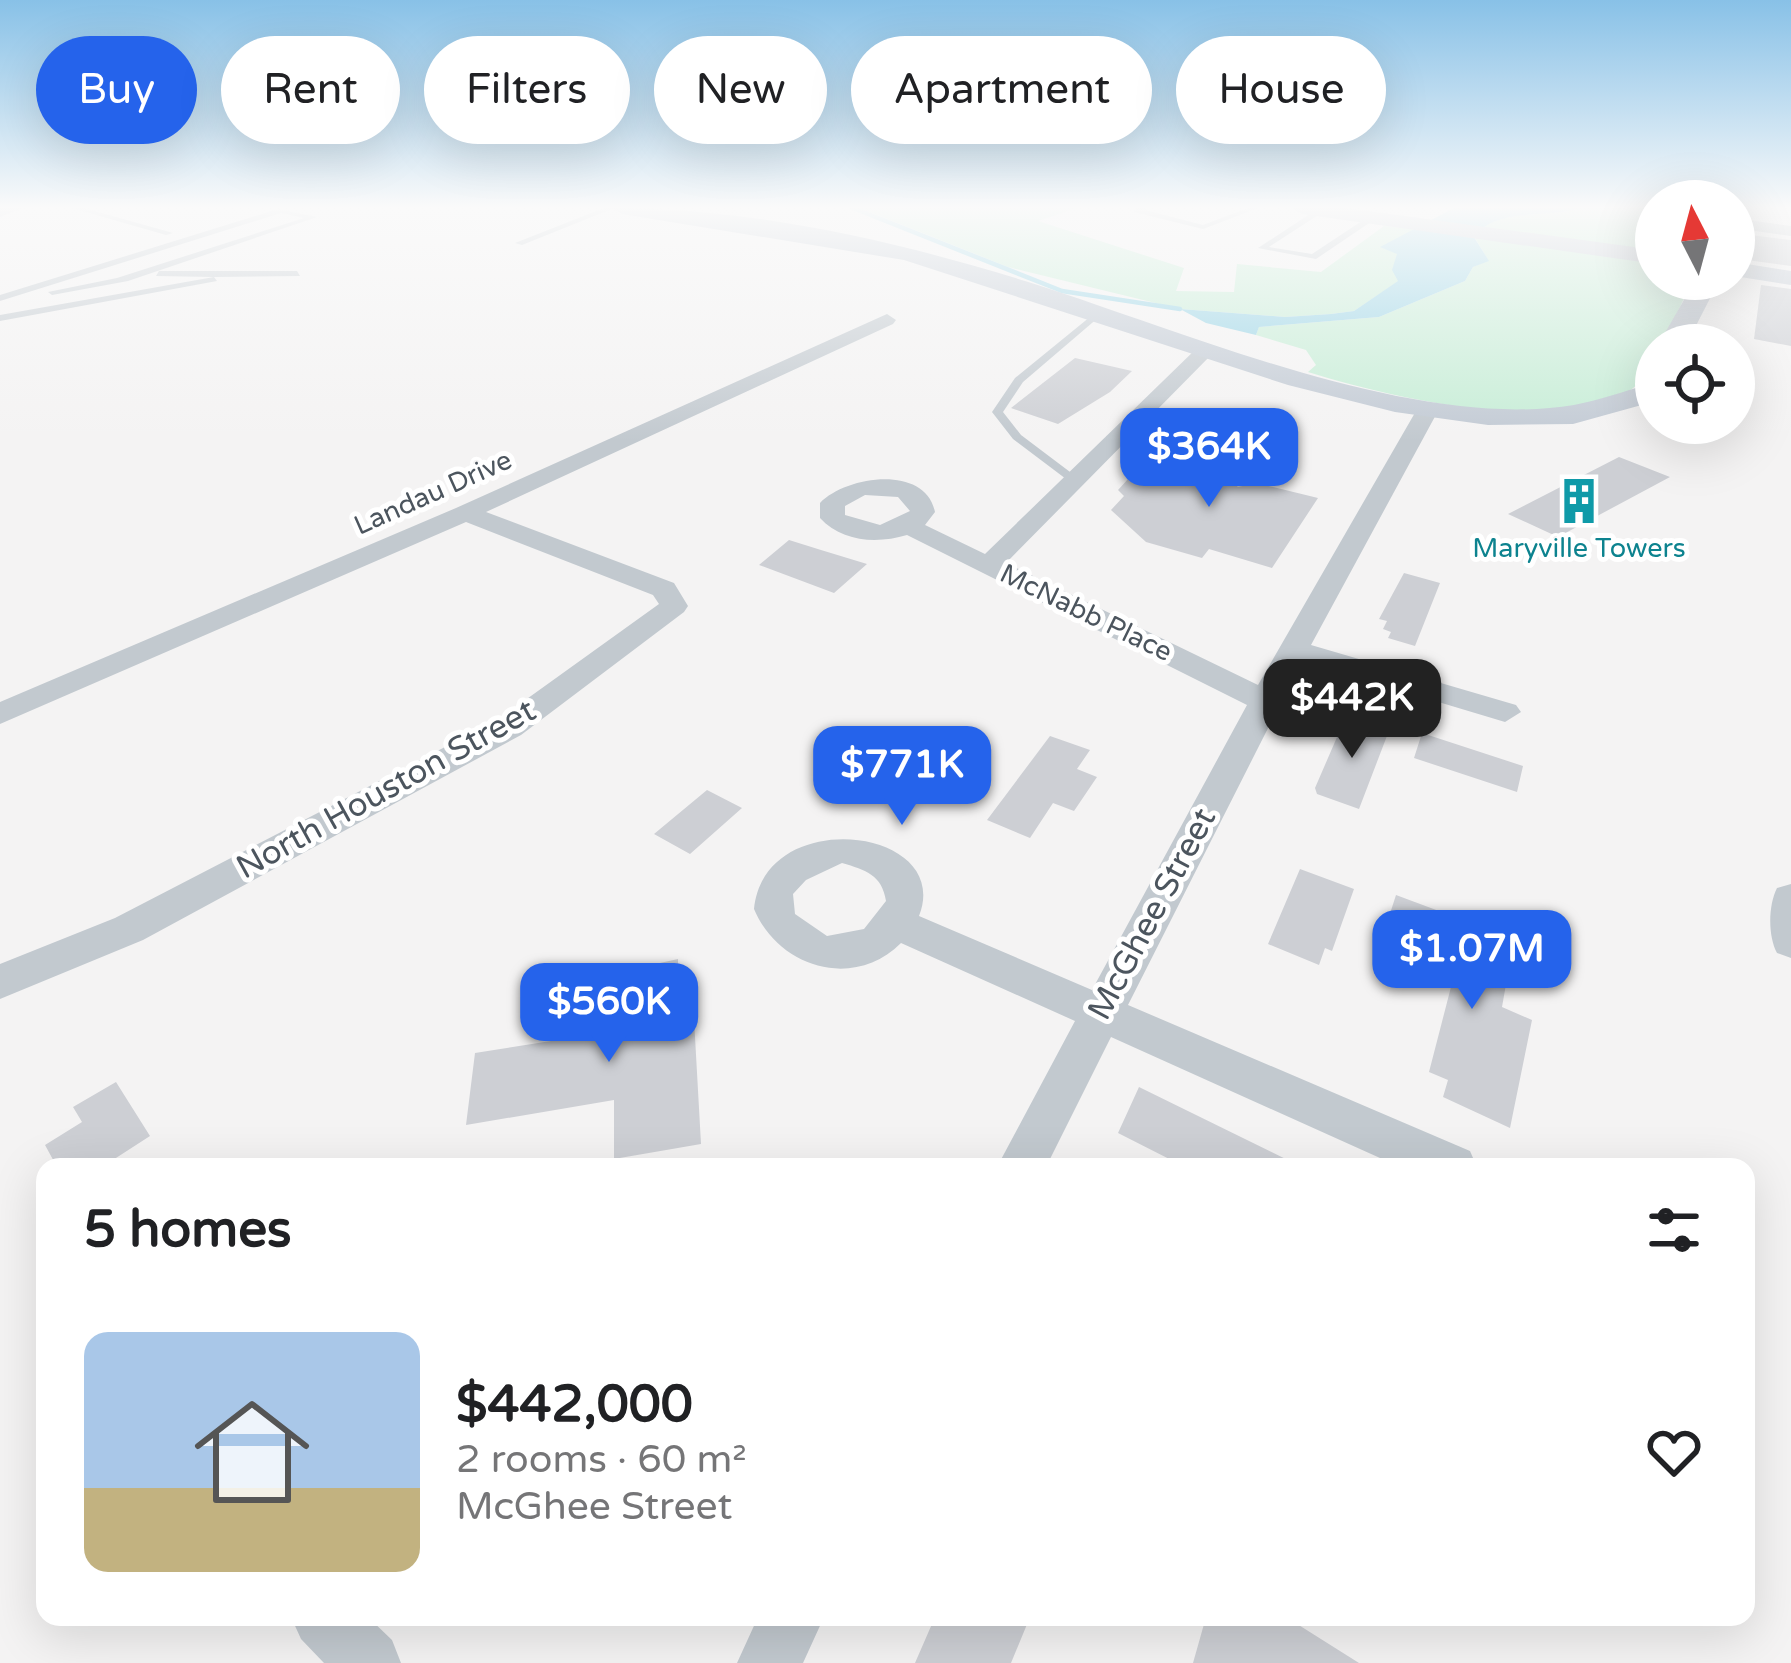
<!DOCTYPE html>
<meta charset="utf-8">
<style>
body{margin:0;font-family:"Varela Round",sans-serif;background:#f6f6f6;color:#202124;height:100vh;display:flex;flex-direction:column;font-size:45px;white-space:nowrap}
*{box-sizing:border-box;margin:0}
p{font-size:39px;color:#757577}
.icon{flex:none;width:66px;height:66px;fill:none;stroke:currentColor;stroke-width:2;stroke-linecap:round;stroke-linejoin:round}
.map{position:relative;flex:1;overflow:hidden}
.sheet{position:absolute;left:36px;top:1158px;width:1719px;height:468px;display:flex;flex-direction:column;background:#fff;border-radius:24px;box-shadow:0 12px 48px #0002}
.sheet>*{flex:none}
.top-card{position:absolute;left:36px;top:36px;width:1719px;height:108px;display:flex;gap:24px}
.needle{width:78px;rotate:354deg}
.controls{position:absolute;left:1635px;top:180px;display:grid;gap:24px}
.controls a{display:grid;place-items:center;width:120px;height:120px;border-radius:50%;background:#fff;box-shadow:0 12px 48px #0002;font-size:60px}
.price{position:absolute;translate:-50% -102px;padding:0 27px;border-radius:24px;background:#2563eb;color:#fff;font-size:39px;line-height:78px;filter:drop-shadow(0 3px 6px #0008)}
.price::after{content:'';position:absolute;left:50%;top:72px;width:36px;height:27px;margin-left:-18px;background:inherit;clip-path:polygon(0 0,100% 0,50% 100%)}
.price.selected{background:#222;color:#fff}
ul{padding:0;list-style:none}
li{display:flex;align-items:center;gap:36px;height:300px;padding:0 48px}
li span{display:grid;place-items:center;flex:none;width:336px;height:240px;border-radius:24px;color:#555}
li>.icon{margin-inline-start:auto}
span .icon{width:144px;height:144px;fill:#fffc;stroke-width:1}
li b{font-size:51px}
h2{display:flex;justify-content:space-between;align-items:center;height:144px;padding:0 48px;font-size:51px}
.tag{padding:0 42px;border-radius:54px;background:#fff;box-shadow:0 12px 48px #0002;font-size:42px;line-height:108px}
.tag.selected{background:#2563eb;color:#fff}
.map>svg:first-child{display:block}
.green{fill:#c6edd6}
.water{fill:#98d4e6}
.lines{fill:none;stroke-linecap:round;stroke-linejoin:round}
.stream{stroke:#98d4e6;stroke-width:4.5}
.building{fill:#cdcfd4}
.lane{fill:#c2c9cf;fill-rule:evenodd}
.street{fill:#c2c9cf;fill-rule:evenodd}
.secondary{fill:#c2cad4;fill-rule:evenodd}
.labels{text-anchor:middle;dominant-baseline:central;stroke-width:10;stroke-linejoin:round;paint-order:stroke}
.far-street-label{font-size:27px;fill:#4c555e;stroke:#fff}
.far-culture-label{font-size:27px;fill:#0d838f;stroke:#fff}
.street-label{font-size:33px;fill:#4c555e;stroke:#fff}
</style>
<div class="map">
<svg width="1791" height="1663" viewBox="0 0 1791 1663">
<rect width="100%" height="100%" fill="#f4f3f3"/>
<!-- green -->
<path class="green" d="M860 208H1077L1038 221 1184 268 1176 291 1234 292 1237 264 1321 272 1384 226 1414 229 1397 254 1399 281 1354 311 1331 314 1285 317 1180 309 1008 267Z
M1580 208H1656V279H1693C1680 305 1652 376 1632 389 1559 439 1386 396 1308 372L1316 365 1306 350 1256 335 1259 327 1379 317 1465 281 1473 267 1488 260 1474 236C1496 207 1547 219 1580 208Z"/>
<!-- water -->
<path class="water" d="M1454 208H1580C1547 219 1496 207 1474 237L1489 261 1473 267 1465 281 1379 317 1259 327 1256 335 1206 323 1180 309 1285 317 1331 314 1354 311 1398 281 1392 270 1397 254 1380 247Z"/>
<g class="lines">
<!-- stream -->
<path class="stream" d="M853 208 1062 291 1180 309"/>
</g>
<!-- building -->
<path class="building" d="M1750 235 1791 240V266L1747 260Z
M1761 285 1791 289V346L1754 339Z
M1075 358 1132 371 1110 392 1058 424 1011 408Z
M1188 448 1238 487 1257 483 1318 498 1272 568 1209 549 1202 558 1146 542 1111 510 1124 496 1118 490 1149 456Z
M1619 457 1670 477 1558 537 1508 514Z
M789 540 821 550 867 564 834 593 759 565Z
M1404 573 1440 583 1415 646 1388 638 1391 632 1383 629 1387 621 1379 619Z
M1347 714 1390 728 1359 809 1317 794 1315 788Z
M1422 733 1523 766 1517 792 1414 758Z
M1050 736 1090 750 1077 769 1097 777 1074 811 1053 803 1030 838 987 820Z
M707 790 742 808 690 854 654 834Z
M1300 869 1354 889 1332 951 1325 948 1319 965 1268 944Z
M1396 895 1514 939 1502 1007 1532 1020 1510 1128 1443 1097 1448 1080 1429 1072 1458 960 1386 926Z
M678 959V977L687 975 689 1020 694 1019 701 1144 614 1159V1100L466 1125 475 1053 589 1035 592 978Z
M116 1082 150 1136 102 1167H57L45 1145 82 1122 73 1107Z
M1139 1087 1302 1167H1185L1118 1133Z
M935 1617H1030L1011 1663H915Z
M1206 1617H1286L1359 1663H1193Z"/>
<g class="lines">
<!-- lane -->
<path class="lane" d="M72 208H84L173 233 166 235Z
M604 208H614L522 245 515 243Z
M1136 208H1147L1145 210 1203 225 1248 208H1258L1203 229 1134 212Z
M1319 208 1326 210 1269 247 1312 254 1371 215 1378 217 1316 259 1258 248Z
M278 209 317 217 128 281 52 295 48 292 117 278 304 218 281 213 0 301V295Z
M297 271 300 276 214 277 217 281 0 321V315L214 277 156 276 159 271Z
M1096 312 1099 317 1023 382 1003 412 1021 435 1078 478V484L1074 485 1013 439 992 412 1015 378Z"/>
<!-- street -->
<path class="street" d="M1734 218 1791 226V236L1734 228Z
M887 314 896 320 893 324 486 512 674 583 688 606 684 612 521 735 143 940 0 999V964L115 918 499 719 659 604 653 595 466 522 0 724V702L456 508Z
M1198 347 1215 351 1006 563 1258 685 1416 411 1435 406 1438 411 1311 645 1516 705 1521 712 1505 722 1302 661 1128 1005 1470 1151 1477 1167H1400L1111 1037 1046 1167H997L1075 1021 901 943C853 991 778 967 754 909 764 804 954 827 919 916L1092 990 1247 705 907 535C877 544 842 542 820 518V503C846 476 925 464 935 512L925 525 985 554ZM865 495 898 497 910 511 880 525 845 515V506ZM842 863C866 870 882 875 886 901L864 929 827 936 795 914 793 894 806 880Z
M1791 884V958L1777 953C1768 936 1768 906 1777 888Z
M291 1617H368L392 1640 401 1663H324L301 1639Z
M758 1617H824L803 1663H737Z"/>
<!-- secondary -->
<path class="secondary" d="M0 208H22L0 217Z
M612 208C750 208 893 240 1025 281 1179 329 1413 432 1574 405 1595 401 1616 394 1636 388L1646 371 1656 368V401L1573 424 1488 425 1395 412 1288 385 904 260 622 214Z
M1292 208H1346L1656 250V264L1302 214Z
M1734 262 1791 271V285L1734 276Z
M1696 279H1720L1686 345H1658Z"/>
</g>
<!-- sky -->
<linearGradient id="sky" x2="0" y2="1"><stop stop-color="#88c1e7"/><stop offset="0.47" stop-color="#fafafa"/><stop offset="1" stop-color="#fafafa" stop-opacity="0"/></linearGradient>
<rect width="1791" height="441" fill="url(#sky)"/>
<!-- icons -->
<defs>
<symbol id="building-bare" viewBox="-9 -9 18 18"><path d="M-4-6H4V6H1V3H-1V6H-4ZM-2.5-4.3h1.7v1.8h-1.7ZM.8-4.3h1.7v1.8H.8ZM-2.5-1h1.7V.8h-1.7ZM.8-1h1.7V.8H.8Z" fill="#0f9aa8" stroke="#fff" stroke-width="2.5" paint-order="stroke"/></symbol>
</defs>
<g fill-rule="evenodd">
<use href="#building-bare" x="1546" y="468" width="66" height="66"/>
</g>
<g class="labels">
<!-- far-street labels -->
<g class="far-street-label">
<text transform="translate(433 493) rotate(-24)">Landau Drive</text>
<text transform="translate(1086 613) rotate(26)">McNabb Place</text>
</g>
<!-- far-culture labels -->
<g class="far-culture-label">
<text x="1579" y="548">Maryville Towers</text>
</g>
<!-- street labels -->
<g class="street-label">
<text transform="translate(386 789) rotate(-29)">North Houston Street</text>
<text transform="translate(1152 914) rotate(-62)">McGhee Street</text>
</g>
</g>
</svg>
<div class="controls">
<a><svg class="needle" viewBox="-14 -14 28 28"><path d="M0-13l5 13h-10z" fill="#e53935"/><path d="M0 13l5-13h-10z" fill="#757577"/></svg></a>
<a><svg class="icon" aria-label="locate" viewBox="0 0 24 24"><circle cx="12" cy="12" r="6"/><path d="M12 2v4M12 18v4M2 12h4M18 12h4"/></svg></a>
</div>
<b class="price" style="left:1209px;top:510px">$364K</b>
<b class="price selected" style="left:1352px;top:761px">$442K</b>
<b class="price" style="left:902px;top:828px">$771K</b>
<b class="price" style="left:1472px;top:1012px">$1.07M</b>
<b class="price" style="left:609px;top:1065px">$560K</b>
<div class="top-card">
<a class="tag selected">Buy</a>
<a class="tag">Rent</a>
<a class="tag">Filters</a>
<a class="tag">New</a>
<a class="tag">Apartment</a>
<a class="tag">House</a>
</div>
<section class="sheet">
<h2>5 homes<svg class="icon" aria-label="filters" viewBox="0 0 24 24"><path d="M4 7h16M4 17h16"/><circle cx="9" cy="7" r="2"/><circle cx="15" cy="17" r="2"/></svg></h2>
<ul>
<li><span style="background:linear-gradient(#a9c7e8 65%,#c2b280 0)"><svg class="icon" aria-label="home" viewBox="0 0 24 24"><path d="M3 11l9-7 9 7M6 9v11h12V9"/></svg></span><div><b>$442,000</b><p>2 rooms · 60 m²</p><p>McGhee Street</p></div><svg class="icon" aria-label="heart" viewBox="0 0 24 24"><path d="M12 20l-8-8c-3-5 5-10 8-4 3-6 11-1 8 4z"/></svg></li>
</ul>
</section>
</div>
